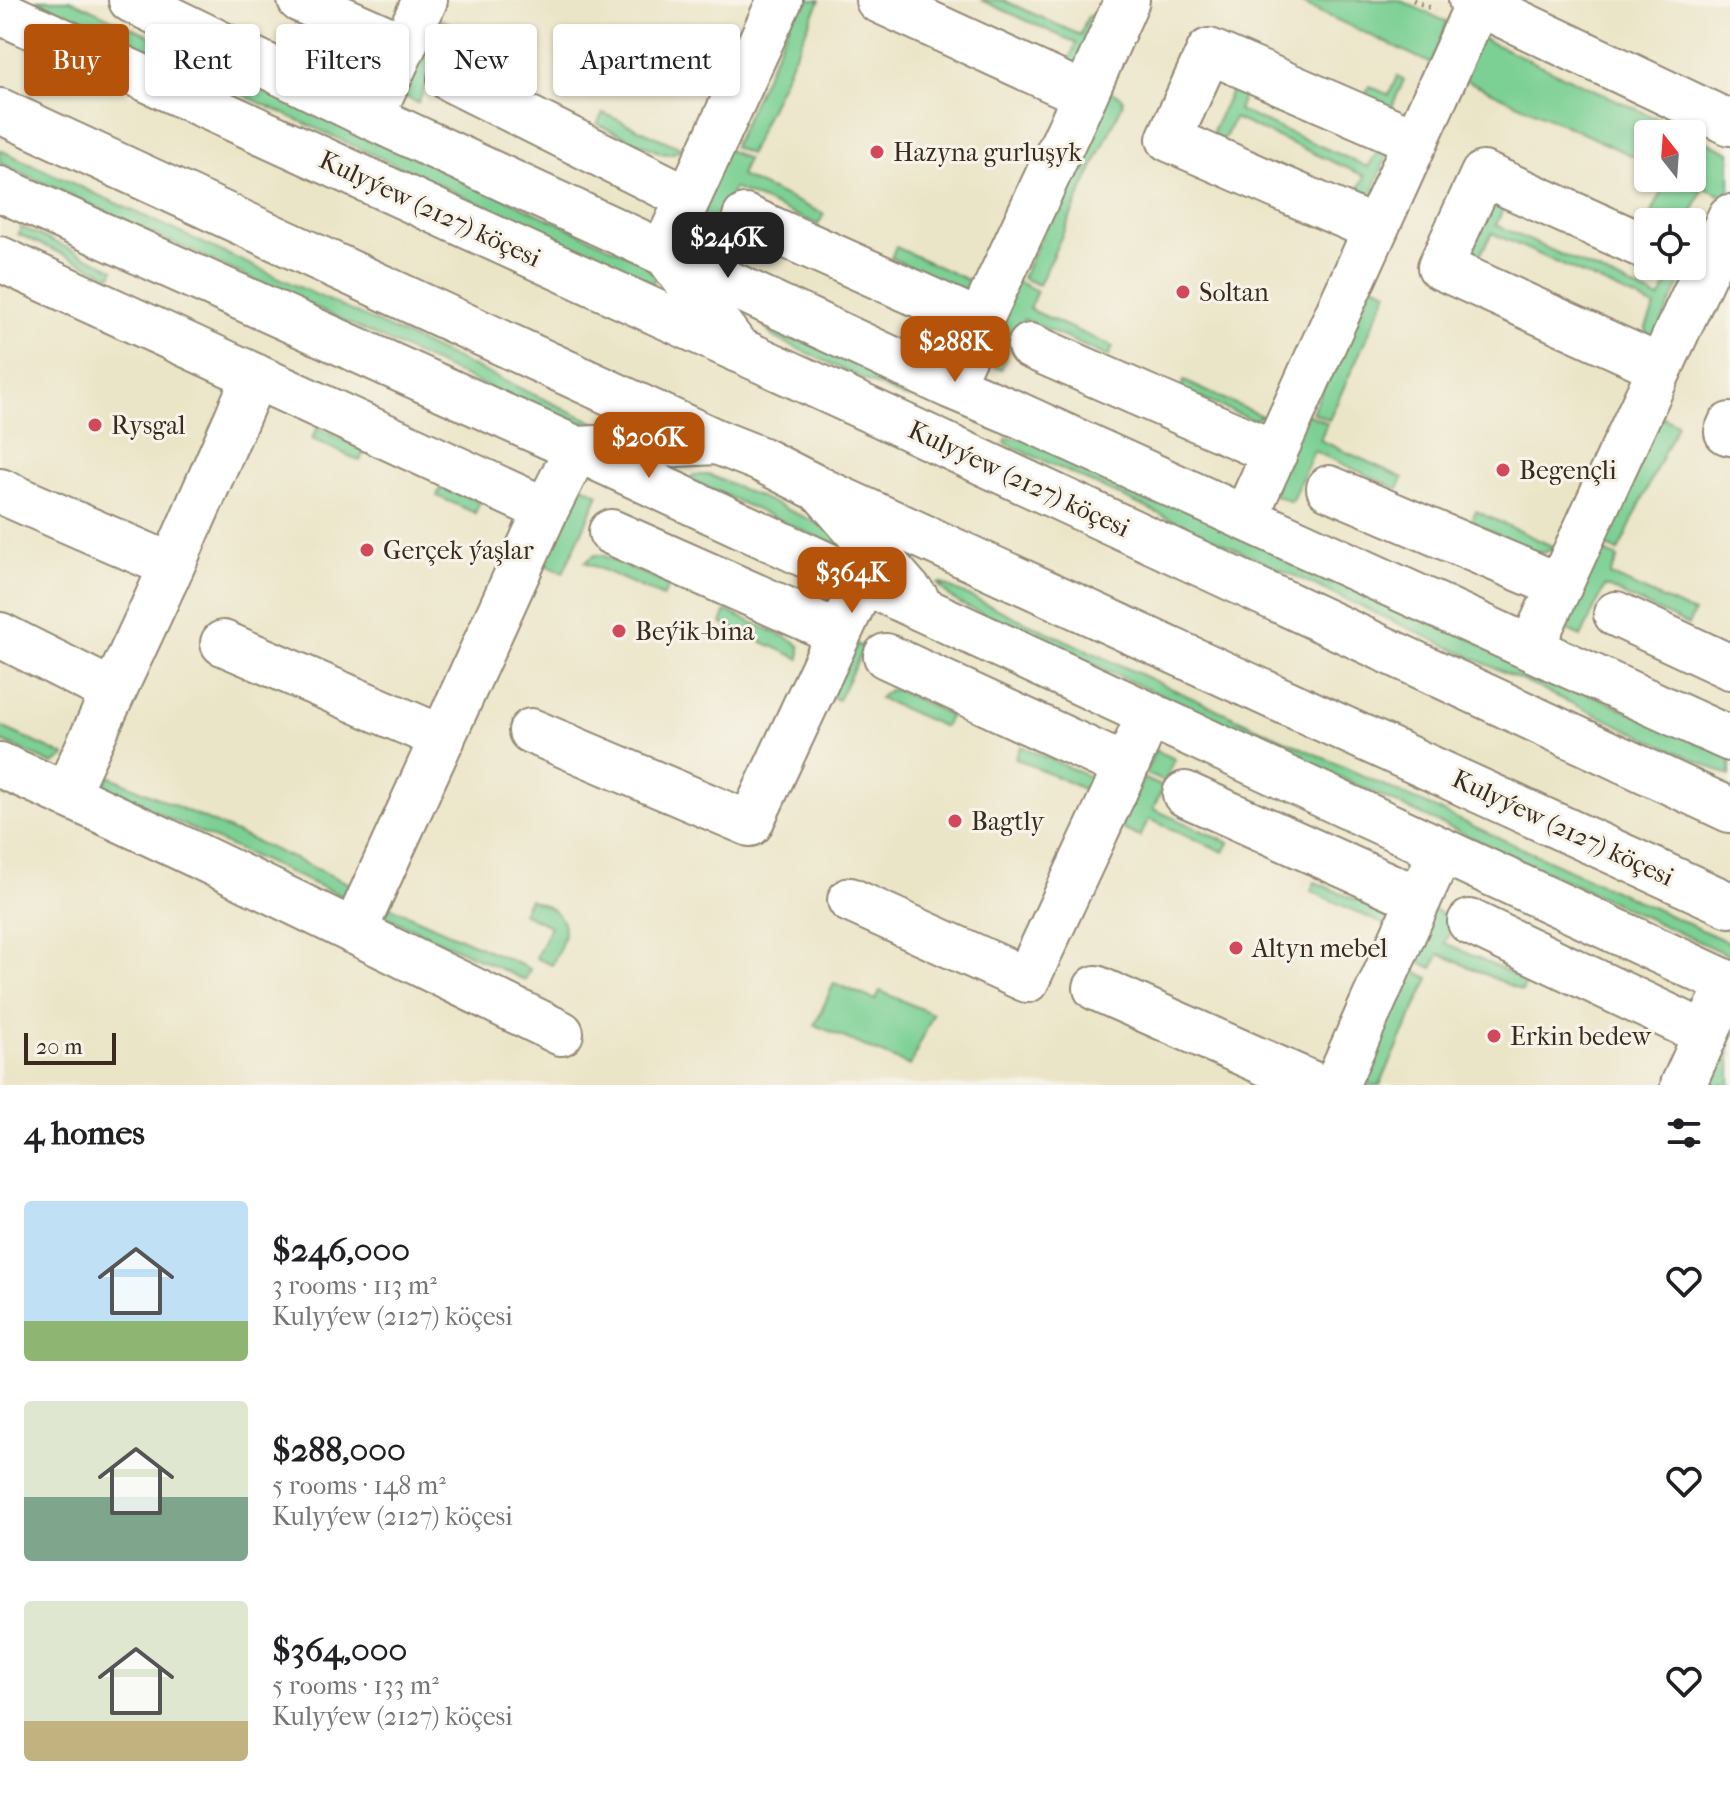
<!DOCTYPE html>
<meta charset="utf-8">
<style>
body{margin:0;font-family:"IM FELL French Canon",serif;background:#f2f2f2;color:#202124;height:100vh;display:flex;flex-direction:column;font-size:30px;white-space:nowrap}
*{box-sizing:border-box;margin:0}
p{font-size:26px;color:#757577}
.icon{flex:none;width:44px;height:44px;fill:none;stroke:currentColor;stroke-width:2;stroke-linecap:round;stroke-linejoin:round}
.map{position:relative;height:1085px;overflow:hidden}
.panel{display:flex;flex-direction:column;background:#fff;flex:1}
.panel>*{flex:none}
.top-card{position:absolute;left:24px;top:24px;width:800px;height:72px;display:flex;gap:16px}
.needle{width:52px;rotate:343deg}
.fabs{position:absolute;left:1634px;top:120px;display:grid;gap:16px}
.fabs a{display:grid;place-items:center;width:72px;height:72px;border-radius:8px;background:#fff;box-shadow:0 2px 6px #0004;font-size:40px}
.scale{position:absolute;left:24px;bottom:20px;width:92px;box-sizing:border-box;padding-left:8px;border:4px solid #3b2a1e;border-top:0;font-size:22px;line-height:28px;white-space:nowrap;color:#3b2a1e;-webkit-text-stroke:6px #f7f3e8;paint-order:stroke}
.price{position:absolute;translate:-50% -68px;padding:0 18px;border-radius:16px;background:#b45309;color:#fff;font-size:26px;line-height:52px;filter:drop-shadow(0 2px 4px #0008)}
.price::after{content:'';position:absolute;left:50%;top:48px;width:24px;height:18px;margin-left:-12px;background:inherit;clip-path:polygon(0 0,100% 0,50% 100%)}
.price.active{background:#222;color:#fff}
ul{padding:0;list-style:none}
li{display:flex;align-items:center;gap:24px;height:200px;padding:0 24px}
li span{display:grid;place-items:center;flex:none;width:224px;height:160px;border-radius:8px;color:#555}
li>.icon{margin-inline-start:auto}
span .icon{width:96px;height:96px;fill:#fffc;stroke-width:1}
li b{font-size:34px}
h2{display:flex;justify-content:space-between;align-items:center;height:96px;padding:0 24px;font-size:34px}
.pill{padding:0 28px;border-radius:8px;background:#fff;box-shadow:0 2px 6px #0004;font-size:28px;line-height:72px}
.pill.active{background:#b45309;color:#fff}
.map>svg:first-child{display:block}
.green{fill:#7bd094;stroke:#5b7d59;stroke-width:2}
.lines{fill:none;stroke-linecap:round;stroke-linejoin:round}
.minor-casing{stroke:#938873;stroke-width:48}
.highway-casing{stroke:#938873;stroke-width:48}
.path{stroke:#938873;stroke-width:5;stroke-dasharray:2 6;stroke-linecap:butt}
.minor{stroke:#fff;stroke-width:44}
.highway{stroke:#fff;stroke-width:44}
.poi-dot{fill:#d1495b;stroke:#f7f3e8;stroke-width:3}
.labels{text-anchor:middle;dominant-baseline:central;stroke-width:6;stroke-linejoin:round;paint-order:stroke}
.poi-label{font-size:26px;fill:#3b2a1e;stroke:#f7f3e8;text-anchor:start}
.street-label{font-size:26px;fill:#3b2a1e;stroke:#f7f3e8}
</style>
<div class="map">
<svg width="1730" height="1085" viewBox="0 0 1730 1085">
<rect width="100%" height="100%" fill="#f7f3e8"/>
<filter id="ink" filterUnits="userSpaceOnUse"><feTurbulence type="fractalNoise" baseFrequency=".0125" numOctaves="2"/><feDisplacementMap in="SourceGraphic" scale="16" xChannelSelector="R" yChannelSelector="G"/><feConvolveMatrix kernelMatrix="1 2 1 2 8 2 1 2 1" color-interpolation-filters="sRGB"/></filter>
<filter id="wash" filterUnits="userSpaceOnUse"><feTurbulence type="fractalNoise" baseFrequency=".006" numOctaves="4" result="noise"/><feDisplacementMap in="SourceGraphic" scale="32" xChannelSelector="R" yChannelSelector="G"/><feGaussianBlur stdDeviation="1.8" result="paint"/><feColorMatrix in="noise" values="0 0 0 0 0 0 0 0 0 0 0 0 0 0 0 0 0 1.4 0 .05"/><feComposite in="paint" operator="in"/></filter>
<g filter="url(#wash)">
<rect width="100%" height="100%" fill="#ebe5c8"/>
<!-- green -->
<path class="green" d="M36 0H71L641 261 656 277 653 283Z
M800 0H820L749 154 733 147Z
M981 0H1003L1080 35 1087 18 1091 15H1096L1100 18 1080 69 1068 63 1076 43Z
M1294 0H1399L1447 22 1432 64Z
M434 16 454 25 447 41 530 80 525 91 441 53 418 103 398 94Z
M1481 38 1691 134H1648V163L1459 77Z
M1397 76 1404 80 1389 113 1362 102 1369 86 1389 95Z
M1237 82 1245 86V92L1238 110 1368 167 1380 147 1389 151 1369 201H1356V195L1365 176 1234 118 1226 136 1222 140 1213 136V131L1233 86Z
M1108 91 1120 96 1123 100 1122 105 1039 285 1022 278Z
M603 113 683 149 670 154 661 153 597 124Z
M1692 135 1730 152V186L1725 197 1682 178H1692Z
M725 149 747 159 740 176 824 214 818 225 734 188 711 238 689 228Z
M0 150 596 423 595 427 568 424 0 163Z
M1668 178H1675L1702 191 1691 214 1707 221 1692 251V222H1648Z
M1491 201 1504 207 1496 225 1659 299 1671 279H1676L1680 283 1655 336H1650L1646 332V327L1655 307 1492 233 1480 255 1474 254 1471 251Z
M21 227 114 269 111 276 18 234Z
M896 247 976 284 964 289 954 287 891 258Z
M1016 281 1037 291 1029 309 1113 347 1108 357 1024 319 1016 336 995 326Z
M1371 284 1388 291 1329 420 1312 412Z
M764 319 922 393 921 398H904L773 337 762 324Z
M993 331 1014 340 1001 370 980 360Z
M1184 381 1262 416 1253 420 1180 390Z
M1302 412 1327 423 1320 440 1403 478 1398 489 1314 451 1291 502 1266 491Z
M1661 416 1677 424 1618 552 1602 545Z
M317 428 365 450 360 461 312 439Z
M1007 438 1037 440 1730 758V776L1005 443Z
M693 475H710L842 534 850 552 690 480Z
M578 484 599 494 563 573 542 563Z
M442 485 480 502 475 513 437 496Z
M1476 511 1556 548 1543 553 1534 551 1470 522Z
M1593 547 1618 558 1610 575 1694 613 1688 625 1605 586 1581 637 1557 626Z
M595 555H602L669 585 663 597 585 562Z
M940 583 1730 943V956L961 604 950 597 938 584Z
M726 611 794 641 800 647V659L721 623Z
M856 644 864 648 838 700 830 696Z
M889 690H897L950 715 944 727 879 698Z
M0 726 65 756 53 764 0 740Z
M1021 746 1088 776 1094 782V794L1015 758Z
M1155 750 1175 759 1165 782 1145 773Z
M109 776 359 888 346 898 103 789Z
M1143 778 1163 787 1153 809 1229 843 1224 852 1149 819 1140 837 1120 828Z
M1315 882 1377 909 1386 920 1387 926 1311 891Z
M529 899C536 902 546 905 553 910 574 924 560 948 552 965L536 958 550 926 522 913Z
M389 906 530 969 525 980 384 916Z
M1432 909 1455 920 1445 943 1527 981 1522 991 1440 954 1432 968 1410 958Z
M1411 970 1429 978 1380 1085H1359Z
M834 983 875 1000 880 991 933 1014 910 1066 815 1025Z
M1721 1045 1730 1049V1085H1703Z"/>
</g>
<g filter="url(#ink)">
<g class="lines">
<defs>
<path id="minor" d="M131 0 371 117 950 386 1019 415 1730 739
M300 0 404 46
M878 0 1085 95
M1471 0 1730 123
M450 79 688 198
M371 117 425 0
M0 189 577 449 1730 984
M745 217 980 322
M1375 229 1169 139 1209 51 1416 141
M1648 248 1483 174 1440 267 1660 367
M0 259 546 510
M1030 346 1275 453
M738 350 664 251 780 0
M950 386 1085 95 1127 0
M1730 425 1727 432 1730 433
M1329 488 1560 586
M821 490 917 600
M0 491 172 566 255 376
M1245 518 1478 3
M611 532 839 633
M1616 614 1730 667
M0 635 113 692
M223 643 443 738
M1531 648 1730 217
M886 656 1126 767
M531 731 750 824 863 582
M0 765C190 849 375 942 561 1033
M66 794 172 566
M1185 794 1419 899
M850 900 1027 980 1126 767 1149 715
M1470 922 1706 1034
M354 932 546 510 577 449 717 442
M1096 988 1315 1085
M1336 1085 1441 850
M1683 1085 1718 1007"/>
<path id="highway" d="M0 12 896 422 1730 810
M0 111 717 442 760 459 821 490 1730 905"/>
</defs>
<!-- minor casing -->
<use href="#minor" class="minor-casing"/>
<!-- highway casing -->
<use href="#highway" class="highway-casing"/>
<!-- path -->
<path class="path" d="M1413 0 1435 10"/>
<!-- minor -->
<use href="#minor" class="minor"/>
<!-- highway -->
<use href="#highway" class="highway"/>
</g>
</g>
<!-- markers -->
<g class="poi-dot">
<circle cx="877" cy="152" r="8"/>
<circle cx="1183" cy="292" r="8"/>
<circle cx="95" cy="425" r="8"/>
<circle cx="1503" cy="470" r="8"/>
<circle cx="367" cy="550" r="8"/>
<circle cx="619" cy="631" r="8"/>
<circle cx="955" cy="821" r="8"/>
<circle cx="1236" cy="948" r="8"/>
<circle cx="1494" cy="1036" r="8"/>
</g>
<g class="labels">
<!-- poi labels -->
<g class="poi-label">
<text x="893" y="152">Hazyna gurluşyk</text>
<text x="1199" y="292">Soltan</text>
<text x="111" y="425">Rysgal</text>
<text x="1519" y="470">Begençli</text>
<text x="383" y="550">Gerçek ýaşlar</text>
<text x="635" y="631">Beýik-bina</text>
<text x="971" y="821">Bagtly</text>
<text x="1252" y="948">Altyn mebel</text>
<text x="1510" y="1036">Erkin bedew</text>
</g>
<!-- street labels -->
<g class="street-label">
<text transform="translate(430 209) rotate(25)">Kulyýew (2127) köçesi</text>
<text transform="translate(1019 479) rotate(25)">Kulyýew (2127) köçesi</text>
<text transform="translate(1563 828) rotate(25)">Kulyýew (2127) köçesi</text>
</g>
</g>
</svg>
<div class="fabs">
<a><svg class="needle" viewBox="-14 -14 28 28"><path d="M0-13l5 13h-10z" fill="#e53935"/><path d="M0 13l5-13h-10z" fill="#757577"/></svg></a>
<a><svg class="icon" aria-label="locate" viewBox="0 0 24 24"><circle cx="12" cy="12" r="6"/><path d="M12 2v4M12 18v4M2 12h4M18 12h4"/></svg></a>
</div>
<div class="scale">20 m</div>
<b class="price active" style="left:728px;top:280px">$246K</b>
<b class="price" style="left:955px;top:384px">$288K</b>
<b class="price" style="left:649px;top:480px">$206K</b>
<b class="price" style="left:852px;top:615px">$364K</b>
<div class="top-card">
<a class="pill active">Buy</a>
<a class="pill">Rent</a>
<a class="pill">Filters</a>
<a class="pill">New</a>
<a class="pill">Apartment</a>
</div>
</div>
<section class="panel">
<h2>4 homes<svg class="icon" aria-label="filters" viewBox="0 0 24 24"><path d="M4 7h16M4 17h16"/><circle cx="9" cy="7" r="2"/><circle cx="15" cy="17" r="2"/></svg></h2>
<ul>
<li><span style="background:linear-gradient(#bfe0f5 75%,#8fb573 0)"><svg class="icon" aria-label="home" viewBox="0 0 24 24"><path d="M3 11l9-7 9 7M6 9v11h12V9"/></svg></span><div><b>$246,000</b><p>3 rooms · 113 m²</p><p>Kulyýew (2127) köçesi</p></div><svg class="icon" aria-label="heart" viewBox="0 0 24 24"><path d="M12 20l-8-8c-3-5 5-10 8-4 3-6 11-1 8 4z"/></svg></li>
<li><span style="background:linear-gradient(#dfe7d0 60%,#7fa58c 0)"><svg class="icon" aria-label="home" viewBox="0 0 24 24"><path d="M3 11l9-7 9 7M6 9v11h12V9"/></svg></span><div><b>$288,000</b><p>5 rooms · 148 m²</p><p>Kulyýew (2127) köçesi</p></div><svg class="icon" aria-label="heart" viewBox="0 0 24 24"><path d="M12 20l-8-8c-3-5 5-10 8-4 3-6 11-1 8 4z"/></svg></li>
<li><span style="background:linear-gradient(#dfe7d0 75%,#c2b280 0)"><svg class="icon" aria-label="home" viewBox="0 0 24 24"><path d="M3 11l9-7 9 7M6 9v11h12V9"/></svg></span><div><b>$364,000</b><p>5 rooms · 133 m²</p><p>Kulyýew (2127) köçesi</p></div><svg class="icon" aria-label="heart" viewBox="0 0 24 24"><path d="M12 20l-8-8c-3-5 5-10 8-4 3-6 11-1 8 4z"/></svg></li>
</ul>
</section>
